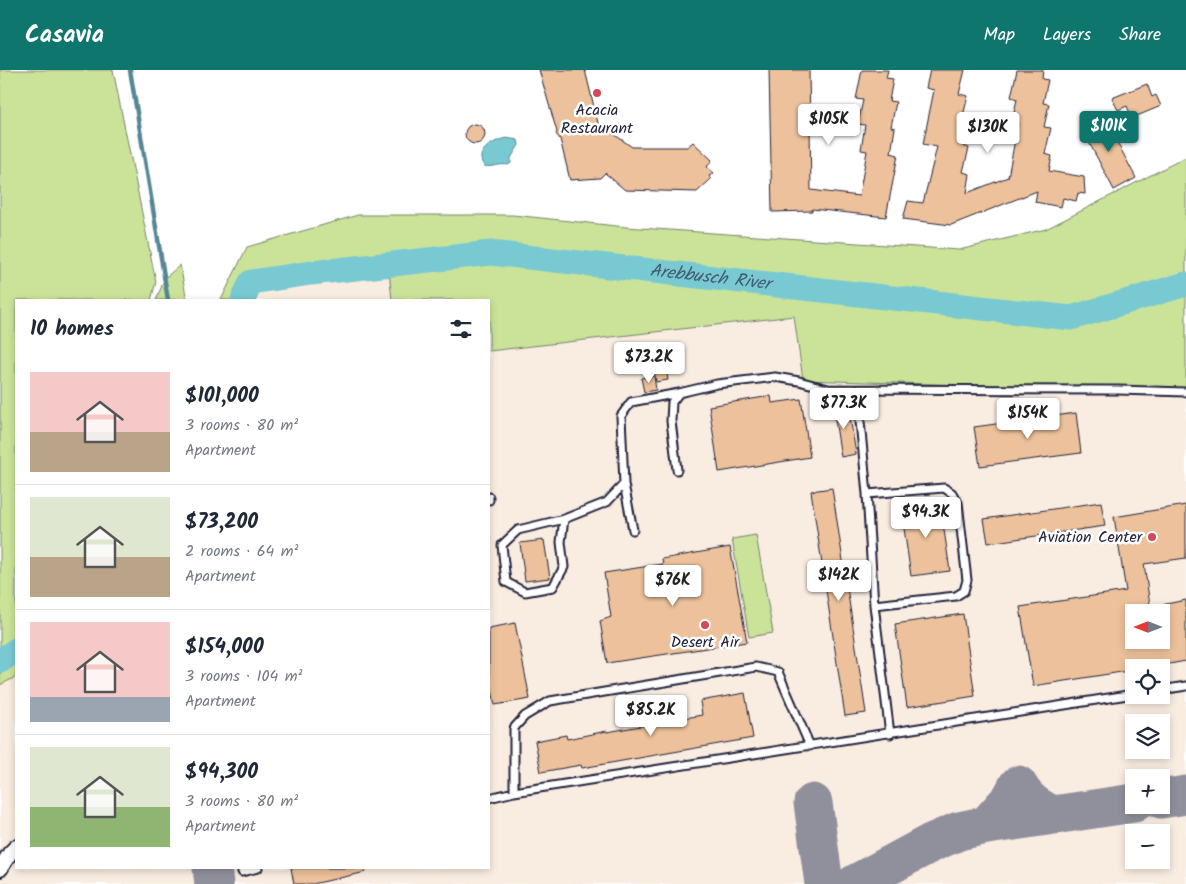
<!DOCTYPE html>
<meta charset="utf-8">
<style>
body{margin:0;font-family:Kalam,sans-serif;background:#f2f2f3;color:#1f2937;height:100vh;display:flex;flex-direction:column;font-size:19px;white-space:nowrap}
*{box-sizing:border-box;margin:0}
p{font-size:16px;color:#747a83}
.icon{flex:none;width:28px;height:28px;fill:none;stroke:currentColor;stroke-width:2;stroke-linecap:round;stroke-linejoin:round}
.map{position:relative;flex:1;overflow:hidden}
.panel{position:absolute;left:15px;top:229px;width:475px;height:570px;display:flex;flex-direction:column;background:#fff;border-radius:0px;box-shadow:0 2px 8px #0003}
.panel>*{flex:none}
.needle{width:32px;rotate:270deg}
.buttons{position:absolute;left:1125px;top:534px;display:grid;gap:10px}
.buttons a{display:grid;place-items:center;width:45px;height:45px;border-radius:0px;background:#fff;box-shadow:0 2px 8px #0003;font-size:25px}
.price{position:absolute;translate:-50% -42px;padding:0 11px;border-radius:5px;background:#fff;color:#222;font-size:16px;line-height:32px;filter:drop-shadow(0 1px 2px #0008)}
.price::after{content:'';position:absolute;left:50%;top:30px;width:15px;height:11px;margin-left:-8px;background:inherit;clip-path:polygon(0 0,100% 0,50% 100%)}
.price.current{background:#0f766e;color:#fff}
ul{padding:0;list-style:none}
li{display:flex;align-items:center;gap:15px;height:125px;padding:0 15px}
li+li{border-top:1px solid #e0e1e3}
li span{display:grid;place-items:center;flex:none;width:140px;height:100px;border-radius:0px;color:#555}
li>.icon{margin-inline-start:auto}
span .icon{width:60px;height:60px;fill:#fffc;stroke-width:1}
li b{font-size:21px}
h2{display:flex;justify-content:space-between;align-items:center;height:60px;padding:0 15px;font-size:21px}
header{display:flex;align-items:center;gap:30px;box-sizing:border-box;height:70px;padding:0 25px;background:#0f766e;color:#fff}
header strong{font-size:24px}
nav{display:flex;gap:28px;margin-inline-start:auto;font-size:18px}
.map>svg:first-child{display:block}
.built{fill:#f9ece1;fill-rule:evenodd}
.green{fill:#cae399;stroke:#76826a}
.water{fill:#79c9d2;stroke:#568696}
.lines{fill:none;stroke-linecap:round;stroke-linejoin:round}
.stream{stroke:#568696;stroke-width:4.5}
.river{stroke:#79c9d2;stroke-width:25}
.taxiway{stroke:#90909d;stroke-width:39}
.building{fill:#ecc19b;stroke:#22223b}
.lane-casing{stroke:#22223b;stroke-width:11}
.street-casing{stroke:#22223b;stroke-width:18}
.lane{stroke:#fff;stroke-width:7}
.street{stroke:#fff;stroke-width:14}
.poi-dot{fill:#d1495b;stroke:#fff;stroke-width:2}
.labels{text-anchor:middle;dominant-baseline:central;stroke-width:5;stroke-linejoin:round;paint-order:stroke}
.poi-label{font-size:16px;fill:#22223b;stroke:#fff}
.water-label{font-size:18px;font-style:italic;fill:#405c70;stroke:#fff}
</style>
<header>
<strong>Casavia</strong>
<nav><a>Map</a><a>Layers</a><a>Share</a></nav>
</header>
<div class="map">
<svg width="1186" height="814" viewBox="0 0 1186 814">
<rect width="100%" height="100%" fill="#fff"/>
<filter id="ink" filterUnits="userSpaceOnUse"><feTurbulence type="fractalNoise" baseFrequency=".02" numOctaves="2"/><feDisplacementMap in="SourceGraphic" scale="10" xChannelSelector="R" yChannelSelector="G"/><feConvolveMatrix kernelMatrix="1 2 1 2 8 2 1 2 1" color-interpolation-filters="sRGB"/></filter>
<g filter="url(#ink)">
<!-- built -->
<path class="built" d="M390 201 392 230H249L257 215Z
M794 246 803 310 1186 322V814H0V615L16 607V798H489V281ZM1134 542H1161V570H1134ZM1134 598H1161V625H1134ZM1134 652H1161V680H1134ZM1134 708H1161V735H1134ZM1134 762H1161V790H1134Z"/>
<!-- green -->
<path class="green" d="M0 0H113L156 212 151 230H16V607L0 615Z
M1186 87V322L803 310 794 246 489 281V230H392L389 201 257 215 249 230H221L247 177 358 145H513L626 157 959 180 1046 159Z
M180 195 187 230H156L165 208Z
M756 465 773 563 749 567 732 469Z"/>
<!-- water -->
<path class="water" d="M506 68 518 70 519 75 511 88V93L508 95C500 93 493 98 484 96 473 81 494 71 506 68Z"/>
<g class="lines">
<!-- stream -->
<path class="stream" d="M130 0 168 230"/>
<!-- river -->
<g class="river">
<path id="s1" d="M243 230 251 212 311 203 491 183 1071 248 1186 214"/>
<path d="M0 591 16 580"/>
</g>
<!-- taxiway -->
<path class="taxiway" d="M1161 729 1186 725
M813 733 824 814
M987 755 1011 728 1018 715C1027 731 1036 736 1052 745
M212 798 214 814
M855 814 931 773 959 761 987 755 1134 733"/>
</g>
<!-- building -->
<path class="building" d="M539 0H585L598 53 632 77H687L693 72 712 90 707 97 714 103 709 106 711 109 697 122 625 120 605 103 600 108 570 110 560 69 556 64 557 62Z
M769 0H809L811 120 859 126 867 81 861 80 865 55 858 54 863 30 856 29 862 0H888L886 8 893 9 889 31 896 32 891 57 895 58 891 83 898 85 886 147 812 139V141L772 142Z
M930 0H965L959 24 968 26 962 50 969 52 963 76 969 78 963 102 970 104 967 123 1008 107 1018 53 1012 52 1017 29 1011 27 1017 0H1043L1042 9 1048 10 1043 33 1049 34 1044 57 1051 58 1045 84 1052 86 1049 101 1084 107 1085 124 1078 123 1076 131 1063 128 1061 137 1035 132 1037 121 951 155 903 149 908 131 923 133 937 77 923 74 934 20 926 18Z
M1147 14 1152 27 1156 25 1161 36 1132 48 1127 36 1118 40 1112 28Z
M1104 47 1136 108 1114 120 1082 59Z
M465 64a10 10 0 1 1 20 0a10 10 0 1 1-20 0Z
M665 291 668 310 656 312 653 293Z
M654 306 656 320 644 322 641 308Z
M771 326 772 333 801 329 810 387 719 402 709 336Z
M848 334 856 384 841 387 833 337Z
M1076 343 1081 383 980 396 974 357Z
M832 418 866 643 845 646 811 421Z
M940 432 950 501 911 506 901 438Z
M1101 432 1105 456 988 473 984 449Z
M1186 435V488L1144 494 1151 542H1134V570H1161V535L1186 530V591L1147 598H1134V600L1033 616 1020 537 1126 521 1114 447Z
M544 470 550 508 525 511 520 473Z
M730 477 747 572 607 593 600 551 611 547 604 503 663 494 662 489Z
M963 544 975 626 907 637 895 554Z
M515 553 530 629 495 635 489 605V558Z
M745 623 753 668 582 698 581 695 541 702 535 671 566 665 567 669 607 661V662L702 645 700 631Z
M291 798H365L366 802 313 814H294Z"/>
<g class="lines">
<defs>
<path id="lane" d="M857 320 867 424 874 535 890 664
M677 400 671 351 672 332 679 323 717 314 775 307 799 311 828 319 1118 320 1186 322
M624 414 633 460
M867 424 944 418 952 423 958 433 967 510 964 521 956 526 874 535
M489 427V430
M564 449 561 472 564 497 553 517 525 522 506 512 502 475 518 460 564 449 607 432 624 414 621 346 631 332 679 323
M1161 620 1186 616
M514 722V658L525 646 550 631 756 597 778 602 810 676
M489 728 514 722 1134 624
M242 802 258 798"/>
<path id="street" d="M0 799 10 783 16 777"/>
</defs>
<!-- lane casing -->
<use href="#lane" class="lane-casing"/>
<!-- street casing -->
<use href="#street" class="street-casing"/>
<!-- lane -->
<use href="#lane" class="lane"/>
<!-- street -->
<use href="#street" class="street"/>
</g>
</g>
<!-- markers -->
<g class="poi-dot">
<circle cx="597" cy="23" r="5"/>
<circle cx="1152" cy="467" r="5"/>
<circle cx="705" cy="555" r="5"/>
</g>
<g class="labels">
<!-- poi labels -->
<g class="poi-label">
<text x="597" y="40">Acacia<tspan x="597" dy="18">Restaurant</tspan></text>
<text x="1142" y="467" text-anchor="end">Aviation Center</text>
<text x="705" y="572">Desert Air</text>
</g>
<!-- water labels -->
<g class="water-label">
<text stroke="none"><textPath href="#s1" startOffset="482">Arebbusch River</textPath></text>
</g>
</g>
</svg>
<div class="buttons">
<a><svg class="needle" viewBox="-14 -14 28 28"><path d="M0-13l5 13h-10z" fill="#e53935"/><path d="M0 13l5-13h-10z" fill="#747a83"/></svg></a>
<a><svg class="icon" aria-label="locate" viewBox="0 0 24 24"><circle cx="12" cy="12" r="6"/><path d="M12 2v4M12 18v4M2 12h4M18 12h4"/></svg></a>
<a><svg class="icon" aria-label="layers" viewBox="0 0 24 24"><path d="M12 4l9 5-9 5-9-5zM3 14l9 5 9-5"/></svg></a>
<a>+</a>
<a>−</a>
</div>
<b class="price" style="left:829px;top:76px">$105K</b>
<b class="price current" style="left:1109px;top:83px">$101K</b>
<b class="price" style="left:988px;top:84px">$130K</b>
<b class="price" style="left:649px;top:314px">$73.2K</b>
<b class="price" style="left:844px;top:360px">$77.3K</b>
<b class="price" style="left:1028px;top:370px">$154K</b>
<b class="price" style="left:926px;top:469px">$94.3K</b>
<b class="price" style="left:839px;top:532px">$142K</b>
<b class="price" style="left:673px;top:537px">$76K</b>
<b class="price" style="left:651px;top:667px">$85.2K</b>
<section class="panel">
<h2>10 homes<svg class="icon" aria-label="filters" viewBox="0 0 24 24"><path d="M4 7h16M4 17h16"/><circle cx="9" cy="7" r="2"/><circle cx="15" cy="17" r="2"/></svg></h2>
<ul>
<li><span style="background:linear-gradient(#f6c9c9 60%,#b9a48a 0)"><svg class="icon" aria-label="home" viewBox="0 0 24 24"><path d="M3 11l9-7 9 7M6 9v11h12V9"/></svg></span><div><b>$101,000</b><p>3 rooms · 80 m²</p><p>Apartment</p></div></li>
<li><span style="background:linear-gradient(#dfe7d0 60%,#b9a48a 0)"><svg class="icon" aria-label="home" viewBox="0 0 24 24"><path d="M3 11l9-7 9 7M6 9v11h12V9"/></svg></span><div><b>$73,200</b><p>2 rooms · 64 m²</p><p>Apartment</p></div></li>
<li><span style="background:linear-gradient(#f6c9c9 75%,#9aa5b1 0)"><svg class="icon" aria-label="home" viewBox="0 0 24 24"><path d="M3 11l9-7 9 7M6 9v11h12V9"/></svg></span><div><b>$154,000</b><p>3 rooms · 104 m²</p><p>Apartment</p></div></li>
<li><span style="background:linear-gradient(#dfe7d0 60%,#8fb573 0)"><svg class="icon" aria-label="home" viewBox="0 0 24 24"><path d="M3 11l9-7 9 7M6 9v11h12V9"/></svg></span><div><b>$94,300</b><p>3 rooms · 80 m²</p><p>Apartment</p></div></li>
</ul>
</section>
</div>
